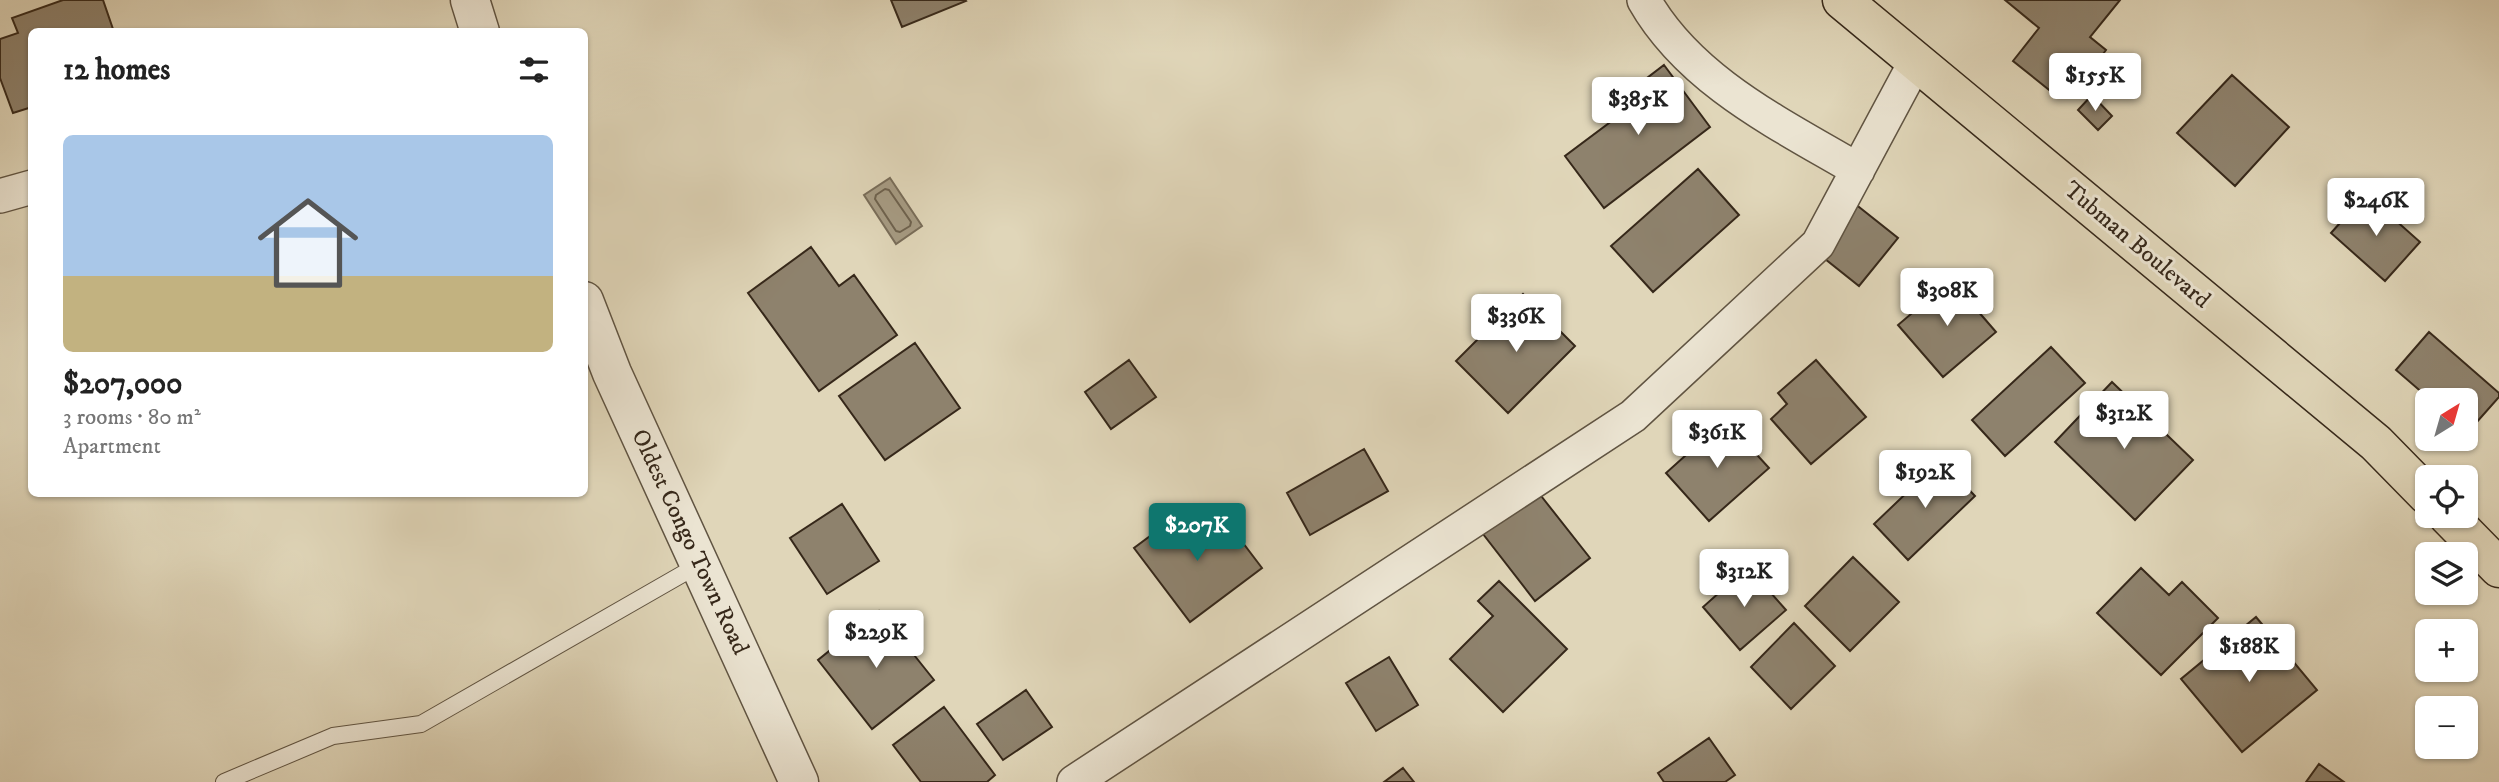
<!DOCTYPE html>
<meta charset="utf-8">
<style>
body{margin:0;font-family:"IM FELL DW Pica",serif;background:#f6f6f6;color:#222;height:100vh;display:flex;flex-direction:column;font-size:26px;white-space:nowrap}
*{box-sizing:border-box;margin:0}
p{font-size:23px;color:#767676}
.icon{flex:none;width:38px;height:38px;fill:none;stroke:currentColor;stroke-width:2;stroke-linecap:round;stroke-linejoin:round}
.map{position:relative;flex:1;overflow:hidden}
.drawer{position:absolute;left:28px;top:28px;width:560px;height:469px;display:flex;flex-direction:column;background:#fff;border-radius:10px;box-shadow:0 2px 5px #0004}
.drawer>*{flex:none}
.needle{width:46px;rotate:37deg}
.buttons{position:absolute;left:2415px;top:388px;display:grid;gap:14px}
.buttons a{display:grid;place-items:center;width:63px;height:63px;border-radius:10px;background:#fff;box-shadow:0 2px 5px #0004;font-size:35px}
.price{position:absolute;translate:-50% -60px;padding:0 16px;border-radius:7px;background:#fff;color:#222;font-size:23px;line-height:46px;filter:drop-shadow(0 2px 4px #0008)}
.price::after{content:'';position:absolute;left:50%;top:42px;width:21px;height:16px;margin-left:-10px;background:inherit;clip-path:polygon(0 0,100% 0,50% 100%)}
.price.current{background:#0f766e;color:#fff}
ul{padding:0;list-style:none}
li{display:grid;align-content:center;gap:14px;height:371px;padding:0 35px}
li+li{border-top:2px solid #e0e0e0}
li span{display:grid;place-items:center;height:217px;border-radius:10px;color:#555}
li>.icon{margin-inline-start:auto}
span .icon{width:126px;height:126px;fill:#fffc;stroke-width:1}
li b{font-size:30px}
h2{display:flex;justify-content:space-between;align-items:center;height:84px;padding:0 35px;font-size:30px}
.map>svg:first-child{display:block}
.water{fill:#a69b83;stroke:#796d59;stroke-width:2}
.lines{fill:none;stroke-linecap:round;stroke-linejoin:round}
.shore{stroke:#6e624e;stroke-width:2}
.building{fill:#8e826d;stroke:#36281a;stroke-width:2}
.service-casing{stroke:#605442;stroke-width:18}
.minor-casing{stroke:#605442;stroke-width:36}
.tertiary-casing{stroke:#605442;stroke-width:41}
.trunk-casing{stroke:#36281a;stroke-width:41}
.service{stroke:#ebe4d2;stroke-width:16}
.minor{stroke:#ebe4d2;stroke-width:33}
.tertiary{stroke:#ebe4d2;stroke-width:38}
.trunk{stroke:#e0d6b9;stroke-width:38}
.labels{text-anchor:middle;dominant-baseline:central;stroke-width:6;stroke-linejoin:round;paint-order:stroke}
.street-label{font-size:24px;fill:#36281a;stroke:#ebe4d2}
</style>
<div class="map">
<svg width="2499" height="782" viewBox="0 0 2499 782">
<rect width="100%" height="100%" fill="#e0d6b9"/>
<filter id="stains"><feTurbulence type="fractalNoise" baseFrequency=".00286" numOctaves="4"/><feColorMatrix values="0 0 0 0 .2 0 0 0 0 .09 0 0 0 0 .02 0 0 0 .5 -.17"/></filter>
<radialGradient id="worn" r=".72"><stop offset=".6" stop-color="#630" stop-opacity="0"/><stop offset="1" stop-color="#630" stop-opacity=".3"/></radialGradient>
<!-- water -->
<path class="water" d="M890 178 922 226 896 244 864 195Z"/>
<g class="lines">
<!-- shore -->
<path class="shore" d="M885 189 889 190 911 222 910 226 900 232 896 231 875 199 876 195Z"/>
</g>
<!-- building -->
<path class="building" d="M63 0H103L114 32H32V107L13 113 0 78V39L18 33 12 18Z
M891 0H965L966 1 902 27Z
M2120 0 2090 37 2106 50 2088 74 2081 67 2058 97 2013 61 2039 28 2005 0Z
M1664 65 1710 127 1604 208 1565 156 1621 114 1613 104Z
M2232 75 2289 127 2235 186 2177 133Z
M2092 95 2112 116 2098 130 2078 110Z
M1698 169 1739 215 1653 292 1611 246Z
M2366 194 2420 242 2385 281 2331 233Z
M1854 203 1898 238 1859 286 1815 251Z
M811 247 839 286 854 275 897 335 819 391 748 293Z
M1951 280 1996 332 1943 377 1898 325Z
M1523 294 1575 346 1508 413 1456 361Z
M2429 332 2499 393V397L2468 432 2466 430V401H2432L2396 370Z
M915 343 960 408 885 460 839 396Z
M2051 347 2085 383 2005 456 1972 420Z
M1129 360 1156 397 1111 429 1085 392Z
M1816 360 1866 417 1811 464 1771 419 1787 404 1778 393Z
M2112 382 2193 460 2135 520 2055 442Z
M1725 420 1769 468 1709 521 1666 473Z
M1364 449 1388 491 1310 535 1287 493Z
M1941 460 1975 496 1908 560 1874 524Z
M1538 492 1590 558 1535 601 1483 534Z
M842 504 879 561 827 594 790 538Z
M1189 507 1213 539 1230 526 1262 568 1190 622 1134 548Z
M1853 557 1899 602 1850 651 1805 606Z
M1748 567 1786 610 1740 650 1703 607Z
M2141 568 2169 595 2182 582 2218 618 2161 675 2097 613Z
M1499 581 1567 649 1503 712 1450 659 1493 616 1478 601Z
M879 611 934 680 872 729 818 660Z
M2256 617 2317 690 2242 752 2181 679Z
M1794 623 1835 666 1791 709 1751 667Z
M1389 657 1418 705 1376 731 1346 683Z
M1026 690 1052 727 1003 760 977 724Z
M944 707 995 775 987 782H921L893 745Z
M1709 738 1735 775 1725 782H1664L1658 773Z
M2319 764 2344 782H2306Z
M1403 768 1414 782H1384Z"/>
<g class="lines">
<defs>
<path id="service" d="M224 782 333 736 421 724 700 564"/>
<path id="minor" d="M1644 0C1690 81 1780 124 1858 170
M0 196 32 187
M1074 782 1633 416 1818 244 1916 61"/>
<path id="tertiary" d="M470 0 480 32
M584 301 612 373 799 782"/>
<path id="trunk" d="M1842 0 2376 443 2427 495
M2448 516 2499 568"/>
</defs>
<!-- service casing -->
<use href="#service" class="service-casing"/>
<!-- minor casing -->
<use href="#minor" class="minor-casing"/>
<!-- tertiary casing -->
<use href="#tertiary" class="tertiary-casing"/>
<!-- trunk casing -->
<use href="#trunk" class="trunk-casing"/>
<!-- service -->
<use href="#service" class="service"/>
<!-- minor -->
<use href="#minor" class="minor"/>
<!-- tertiary -->
<use href="#tertiary" class="tertiary"/>
<!-- trunk -->
<use href="#trunk" class="trunk"/>
</g>
<g class="labels">
<!-- street labels -->
<g class="street-label">
<text transform="translate(2137 245) rotate(40)">Tubman Boulevard</text>
<text transform="translate(690 542) rotate(65)">Oldest Congo Town Road</text>
</g>
</g>
<rect width="100%" height="100%" filter="url(#stains)"/>
<rect width="100%" height="100%" fill="url(#worn)"/>
</svg>
<div class="buttons">
<a><svg class="needle" viewBox="-14 -14 28 28"><path d="M0-13l5 13h-10z" fill="#e53935"/><path d="M0 13l5-13h-10z" fill="#767676"/></svg></a>
<a><svg class="icon" aria-label="locate" viewBox="0 0 24 24"><circle cx="12" cy="12" r="6"/><path d="M12 2v4M12 18v4M2 12h4M18 12h4"/></svg></a>
<a><svg class="icon" aria-label="layers" viewBox="0 0 24 24"><path d="M12 4l9 5-9 5-9-5zM3 14l9 5 9-5"/></svg></a>
<a>+</a>
<a>−</a>
</div>
<b class="price" style="left:2095px;top:113px">$155K</b>
<b class="price" style="left:1638px;top:137px">$385K</b>
<b class="price" style="left:2376px;top:238px">$246K</b>
<b class="price" style="left:1947px;top:328px">$308K</b>
<b class="price" style="left:1516px;top:354px">$336K</b>
<b class="price" style="left:2124px;top:451px">$312K</b>
<b class="price" style="left:1717px;top:470px">$361K</b>
<b class="price" style="left:1925px;top:510px">$192K</b>
<b class="price current" style="left:1197px;top:563px">$207K</b>
<b class="price" style="left:1744px;top:609px">$312K</b>
<b class="price" style="left:876px;top:670px">$229K</b>
<b class="price" style="left:2249px;top:684px">$188K</b>
<section class="drawer">
<h2>12 homes<svg class="icon" aria-label="filters" viewBox="0 0 24 24"><path d="M4 7h16M4 17h16"/><circle cx="9" cy="7" r="2"/><circle cx="15" cy="17" r="2"/></svg></h2>
<ul>
<li><span style="background:linear-gradient(#a9c7e8 65%,#c2b280 0)"><svg class="icon" aria-label="home" viewBox="0 0 24 24"><path d="M3 11l9-7 9 7M6 9v11h12V9"/></svg></span><div><b>$207,000</b><p>3 rooms · 80 m²</p><p>Apartment</p></div></li>
</ul>
</section>
</div>
